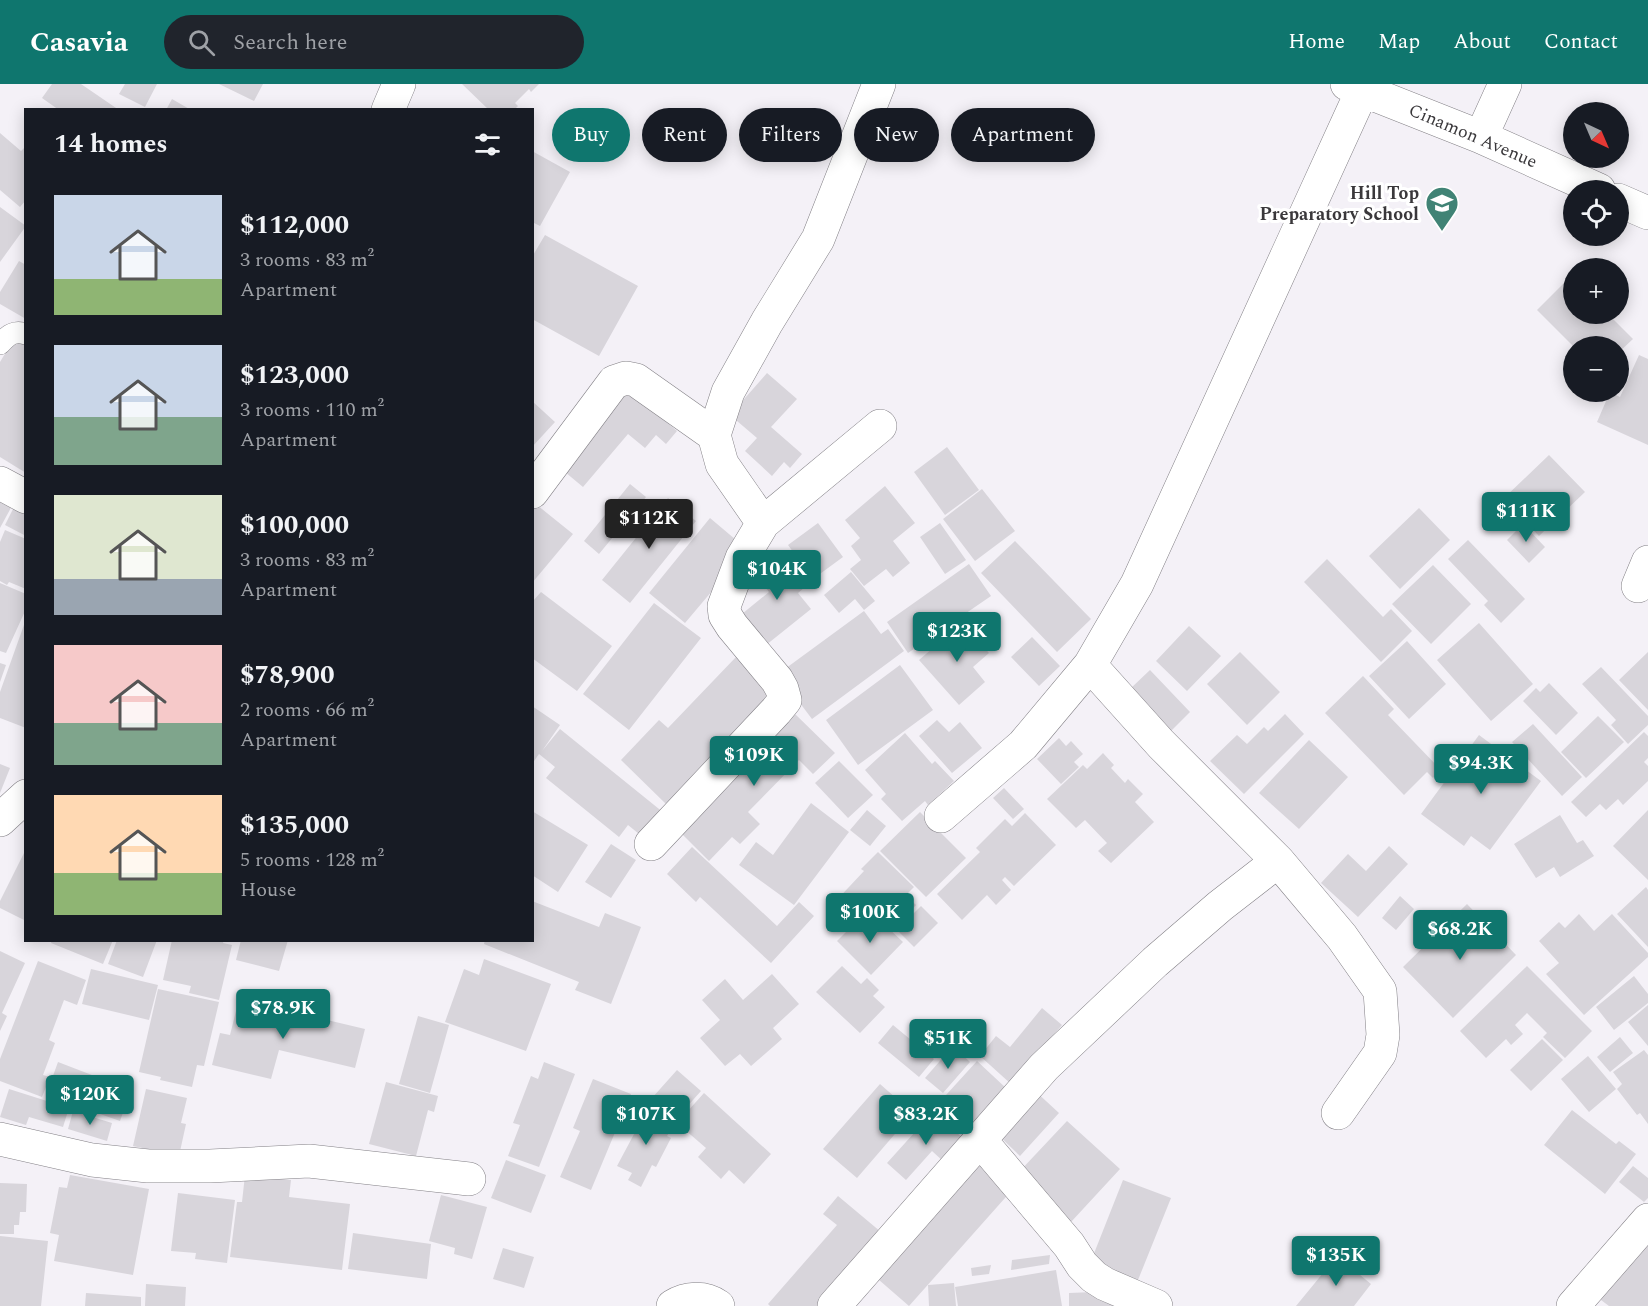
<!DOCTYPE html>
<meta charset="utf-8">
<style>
body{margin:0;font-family:Spectral,serif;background:#20242c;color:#f1f3f6;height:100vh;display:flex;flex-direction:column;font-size:22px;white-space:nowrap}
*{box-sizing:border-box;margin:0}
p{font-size:20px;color:#9ea1a6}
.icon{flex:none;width:33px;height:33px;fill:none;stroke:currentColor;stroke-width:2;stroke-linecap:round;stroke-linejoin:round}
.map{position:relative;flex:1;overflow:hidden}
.drawer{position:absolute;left:24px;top:24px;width:510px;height:834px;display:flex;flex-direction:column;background:#171b24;border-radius:0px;box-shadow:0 3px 15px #0003}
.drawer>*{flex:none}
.banner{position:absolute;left:552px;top:24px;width:570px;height:54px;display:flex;gap:12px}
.needle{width:39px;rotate:136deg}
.tools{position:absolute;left:1563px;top:18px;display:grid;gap:12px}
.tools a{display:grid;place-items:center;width:66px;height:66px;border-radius:50%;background:#171b24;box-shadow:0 3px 15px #0003;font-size:30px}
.price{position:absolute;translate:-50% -51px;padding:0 14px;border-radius:6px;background:#0f766e;color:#fff;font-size:20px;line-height:39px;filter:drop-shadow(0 2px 3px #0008)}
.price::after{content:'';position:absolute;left:50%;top:36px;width:18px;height:14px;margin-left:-9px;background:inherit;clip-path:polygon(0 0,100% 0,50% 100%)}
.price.on{background:#222;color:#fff}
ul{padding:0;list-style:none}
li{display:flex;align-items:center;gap:18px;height:150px;padding:0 30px}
li span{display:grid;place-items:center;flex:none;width:168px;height:120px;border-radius:0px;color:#555}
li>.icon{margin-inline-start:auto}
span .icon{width:72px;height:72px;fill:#fffc;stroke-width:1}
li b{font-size:26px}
h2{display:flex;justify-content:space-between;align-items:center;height:72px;padding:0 30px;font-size:26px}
.tag{padding:0 21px;border-radius:27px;background:#171b24;box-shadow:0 3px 15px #0003;font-size:21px;line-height:54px}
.tag.on{background:#0f766e;color:#fff}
header{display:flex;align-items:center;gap:36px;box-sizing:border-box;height:84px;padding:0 30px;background:#0f766e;color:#fff}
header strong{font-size:28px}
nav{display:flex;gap:33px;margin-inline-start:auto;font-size:21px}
.search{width:420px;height:54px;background:#20242c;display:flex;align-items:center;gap:15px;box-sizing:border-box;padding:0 21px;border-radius:33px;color:#9ea1a6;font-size:22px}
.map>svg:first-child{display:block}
.building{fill:#d8d5db}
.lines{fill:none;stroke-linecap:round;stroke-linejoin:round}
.lane-casing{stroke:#838086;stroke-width:22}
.street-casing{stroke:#838086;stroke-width:34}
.lane{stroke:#fff;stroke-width:21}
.street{stroke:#fff;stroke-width:33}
.labels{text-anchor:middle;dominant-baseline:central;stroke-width:6;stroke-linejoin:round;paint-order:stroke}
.street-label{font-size:18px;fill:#3a383b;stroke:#fff}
.poi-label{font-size:18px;font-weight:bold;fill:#3a383b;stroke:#fff;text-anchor:end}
</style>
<header>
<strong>Casavia</strong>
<div class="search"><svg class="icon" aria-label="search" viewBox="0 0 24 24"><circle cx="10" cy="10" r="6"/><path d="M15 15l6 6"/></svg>Search here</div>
<nav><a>Home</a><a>Map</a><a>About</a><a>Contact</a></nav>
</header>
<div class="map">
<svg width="1648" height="1222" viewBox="0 0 1648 1222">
<rect width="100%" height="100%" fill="#f4f1f7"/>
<!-- building -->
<path class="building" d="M52 0H81L119 26H59L42 14Z
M125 0H157L145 23 119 10Z
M219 0H263L254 17Z
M462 0H539L531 8 529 5 515 19 518 22 514 26H489Z
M172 15 191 26H166Z
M0 49 21 67 26 62V116L20 123 0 106Z
M532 67 570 88 540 142 532 138Z
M0 123 26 142 0 178Z
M545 151 638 202 599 272 532 235V173Z
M19 177 26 181V235L0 220V208Z
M1574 189V230H1612L1610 232 1633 255 1618 269V262H1573L1537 226Z
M15 253 26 259V389L0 373V278Z
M1639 271 1648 275V361L1597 338 1610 308 1620 313Z
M767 289 797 315 771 343 802 370 790 384 784 378 772 392 745 367 757 354 730 331Z
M626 304 677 347 666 360 656 351 645 364 628 350 583 403 559 383Z
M532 317 555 338 532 363Z
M947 363 979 406 945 431 914 388Z
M1549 371 1585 408 1539 452 1503 415Z
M630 400 646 413 599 470 584 457Z
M885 402 915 439 893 457 910 479 893 493 886 485 864 502 850 485 861 476 851 462 860 454 845 436Z
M982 405 1015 447 975 477 943 435Z
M0 413 13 420 0 444Z
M668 414 696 437 630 519 602 496Z
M15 421 26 426V452L5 441Z
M537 421 573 450 532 499V426Z
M1419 424 1450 456 1400 505 1369 472Z
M710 434 742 461 718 490 723 494 685 539 649 509Z
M818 439 843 473 813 495 788 461Z
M940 439 966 476 945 490 920 453Z
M1523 440 1545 463 1529 479 1507 456Z
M5 446 26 455V505L9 498 7 501 0 497V458Z
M1468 456 1525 515 1501 539 1484 521 1488 517 1448 475Z
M1015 457 1091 535 1057 568 981 489Z
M789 467 812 497 798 509 811 525 761 565 737 534 769 508 757 492Z
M1327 475 1383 533 1391 525 1412 547 1381 578 1304 498Z
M969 480 991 512 908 569 887 538Z
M1433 481 1471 520 1431 560 1392 520Z
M851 488 875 517 864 526 855 515 839 529 824 511Z
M0 499 26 510V525L6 569 0 567Z
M541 508 612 562 577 607 532 574V518Z
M654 519 701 554 629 646 583 610Z
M864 527 881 550 888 545 904 567 812 635 778 590Z
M25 538H26V644L0 634V608Z
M962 539 989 569 973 583 985 598 959 621 919 576Z
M1479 539 1533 600 1491 637 1437 576Z
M1189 542 1221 572 1187 607 1156 577Z
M1032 553 1060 582 1039 602 1011 573Z
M1407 557 1446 600 1409 635 1369 592Z
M1240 568 1280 608 1247 641 1207 600Z
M1648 568V626L1619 596Z
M736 573 774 609 666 720 621 676 659 636 668 644Z
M0 579 6 581 0 598Z
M900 581 933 626 858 681 826 636Z
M1601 583 1648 632V641L1628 660 1611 641 1616 636 1582 600Z
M1150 586 1190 628 1171 647 1130 605Z
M1363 592 1394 625 1388 631 1441 686 1433 694 1427 688 1404 711 1325 629Z
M1549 599 1578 629 1556 651 1523 617 1536 604 1540 608Z
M532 622 560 641 542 667 560 645 664 729 644 754 628 741 619 753 546 694 555 683 539 670 532 680Z
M794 629 835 669 813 690 799 676 748 728 760 740 740 760 732 753 709 777 679 747Z
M1285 630 1304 650 1244 710 1210 677 1237 651 1247 660 1264 643 1268 647Z
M1598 632 1624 658 1586 694 1561 668Z
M937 636 949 648 960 638 982 664 952 689 919 652Z
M1533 640 1582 693 1562 712 1512 658Z
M1644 648 1648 652V674L1644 678 1648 682V697L1623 721 1618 715 1606 726 1600 720 1586 733 1571 718Z
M905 649 932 680 935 677 954 697 928 721 925 717 902 737 881 715 886 710 865 686Z
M1479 651 1541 697 1490 766 1471 752 1464 762 1421 730Z
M1059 654 1066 662 1071 657 1083 670 1074 678 1079 683 1061 700 1037 675Z
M1309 656 1348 693 1299 745 1259 709Z
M1103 669 1114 681 1111 684 1125 699 1128 695 1143 710 1135 718 1154 738 1111 779 1098 767 1107 759 1085 736 1076 744 1047 715 1083 681 1087 685Z
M839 677 873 711 848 734 815 699Z
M0 680 10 684 0 709Z
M1004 704 1024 725 1013 735 993 714Z
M811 719 849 748 794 821 739 781 756 758 773 771Z
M867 726 886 742 870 762 850 746Z
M1648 726V796L1613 762Z
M532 727 588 761 558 808 532 791Z
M920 728 966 774 926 813 880 767Z
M1025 729 1056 761 1014 802 1005 793 1002 796 1011 806 996 821 987 811 962 836 937 810 980 768 976 764 1005 735 1012 742Z
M1560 731 1577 759 1583 756 1594 772 1560 793 1554 783 1536 794 1514 760Z
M611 760 636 776 611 814 585 798Z
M1389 762 1408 780 1358 833 1321 799 1348 770 1366 787Z
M692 763 777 842 799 818 814 832 771 879 700 813 696 818 667 790Z
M26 765V837L0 824V817Z
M878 768 914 803 906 811 916 821 902 836 893 827 879 841 863 825 851 838 833 820 864 787 861 785Z
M1646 803 1648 806V863L1617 830Z
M1400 812 1414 825 1396 846 1382 834Z
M532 817 599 843 605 829 641 843 611 920 575 906 579 898 484 860 485 856H532Z
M1467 820 1516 871 1453 934 1403 883Z
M921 822 938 839 914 863 897 846Z
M1579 830 1594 847 1612 830 1648 869V873L1584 931 1546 890 1559 879 1539 857 1559 838 1565 844Z
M858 836 866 843 872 836 880 844 884 840 903 858 871 891 837 857Z
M52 856H113L103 880 51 859Z
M117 856H157L143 893 108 880Z
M172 856H224L223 859 232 861 219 916 189 909 191 902 163 896Z
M241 856H288L279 887 236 876Z
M0 867 25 879 2 929 7 932 0 947Z
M484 875 551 900 526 967 445 938 464 885 479 891Z
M38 877 86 896 77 921 64 916 49 956 55 959 43 991 50 993 42 1013 0 997V975Z
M842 882 861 900 867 894 879 906 873 912 885 923 860 949 816 908Z
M1527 882 1592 947 1565 974 1543 953 1547 949 1527 929 1515 941 1523 950 1511 961 1506 955 1486 974 1460 947Z
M91 885 158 901 149 936 82 920Z
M772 890 799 920 773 944 782 955 751 982 740 970 725 982 700 954 720 936 702 916 725 895 743 916Z
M1634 892 1648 910V919L1614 946 1596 923Z
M158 905 219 918 204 982 197 981 192 1003 160 996 161 993 139 988Z
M239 915 365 945 355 984 279 966 271 995 212 981 220 949 230 951Z
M1648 921V962L1628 938Z
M1042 924 1062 941 1011 1000 980 972 996 952 1010 963Z
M418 932 449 941 430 1009 399 1000Z
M893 941 934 975 919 993 878 959Z
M1620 953 1633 969 1610 988 1597 973Z
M1542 955 1563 976 1531 1007 1510 986Z
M953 962 970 978 943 1009 925 994Z
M1644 966 1648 971V1040L1640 1029 1637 1031 1617 1005 1622 1000 1613 988Z
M1588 972 1616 1005 1589 1028 1561 995Z
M977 977 1007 1005 976 1039 946 1011Z
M58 978 131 1006 120 1037 46 1011Z
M544 978 575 990 539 1083 508 1072 520 1041 513 1039 531 992 538 995Z
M677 986 701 1007 676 1035 652 1014Z
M593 995 631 1010 591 1106 560 1093 580 1047 573 1044Z
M386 998 438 1012 434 1028 428 1026 416 1072 369 1060Z
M880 1000 913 1029 857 1094 823 1065Z
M9 1005 69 1024 63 1043 29 1033 26 1041 0 1033Z
M146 1005 187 1014 181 1039 186 1040 179 1072 133 1062Z
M1033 1005 1059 1029 1020 1072 994 1047Z
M704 1009 771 1070 744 1100 729 1086 721 1095 698 1073 706 1064 677 1039Z
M649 1022 667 1031 664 1036 674 1041 667 1052 671 1054 656 1083 652 1081 641 1103 628 1096 632 1089 617 1082Z
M1572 1026 1616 1060 1619 1057 1636 1070 1605 1110 1544 1061Z
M73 1027 112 1039 107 1057 68 1045Z
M933 1028 964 1055 944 1078 932 1067 906 1096 887 1079Z
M1067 1037 1120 1085 1071 1138 1019 1088Z
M976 1071 1013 1105 909 1222 871 1189Z
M506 1076 546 1091 531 1129 491 1114Z
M1633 1082 1648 1094V1114L1644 1118 1619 1098Z
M70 1091 149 1105 133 1191 54 1177 59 1151 50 1149 59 1103 67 1104Z
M245 1091 291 1096 289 1113 350 1120 342 1186 230 1173 237 1118H242Z
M1123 1096 1171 1114 1138 1196 1091 1177Z
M0 1099 27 1100 26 1128H20L19 1141H14V1150H0Z
M178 1109 235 1116 227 1179 195 1175 196 1169 171 1167Z
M441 1111 487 1123 472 1175 454 1170 455 1164 429 1157Z
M838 1112 881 1148 818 1222H770L768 1220 837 1141 823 1130Z
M353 1149 431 1160 427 1195 348 1185Z
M0 1152 48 1157 41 1222H0Z
M1648 1160V1222H1609L1597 1213Z
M503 1164 534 1173 524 1204 493 1195Z
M1050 1171 1049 1180 1011 1186 1012 1176Z
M1337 1172 1371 1200 1354 1222H1296Z
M991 1181 989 1190 972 1192 971 1184Z
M1056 1186 1062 1222H958L955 1203Z
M954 1199 956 1222H929L928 1201Z
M146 1200 186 1203 185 1222H145Z
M1118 1207V1222H1069V1209Z
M86 1209 141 1213V1222H85Z"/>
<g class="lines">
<defs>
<path id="lane" d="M0 260C8 251 14 246 26 250"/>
<path id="street" d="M1347 0 1481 53 1599 106
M388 26 399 0
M1481 53 1505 0
M1618 116 1648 129
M0 399 26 413
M532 408 614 298 626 294 636 296 714 351
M763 439 722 380 714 351 728 308 767 238 818 155 879 0
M1638 502 1648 478
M941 732 1023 661 1090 581
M0 736 26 712
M651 760 776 627 785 616 782 605 777 596 732 542 725 531 724 522 742 474 763 439 880 342
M1278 777 1342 853 1380 907 1383 951 1380 969 1338 1029
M0 1055 92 1076 148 1082H210L309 1077 469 1095
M980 1056 1069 1161 1082 1181 1094 1193 1105 1200 1156 1222
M673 1222C686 1214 704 1212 718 1222
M834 1222 1044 983 1155 878 1220 822 1278 777 1161 660 1090 581 1137 500 1362 7
M1573 1222 1648 1136"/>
</defs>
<!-- lane casing -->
<use href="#lane" class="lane-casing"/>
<!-- street casing -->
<use href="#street" class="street-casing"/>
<!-- lane -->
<use href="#lane" class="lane"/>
<!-- street -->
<use href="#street" class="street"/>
</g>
<!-- icons -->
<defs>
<symbol id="school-pin" viewBox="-11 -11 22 30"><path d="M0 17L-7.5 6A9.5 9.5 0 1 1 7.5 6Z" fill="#408375" stroke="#fff"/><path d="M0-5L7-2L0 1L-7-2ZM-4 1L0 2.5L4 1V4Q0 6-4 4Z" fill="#fff"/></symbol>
</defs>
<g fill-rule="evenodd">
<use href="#school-pin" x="1423" y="100" width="38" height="52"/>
</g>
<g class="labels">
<!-- street labels -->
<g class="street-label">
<text transform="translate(1473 52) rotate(23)">Cinamon Avenue</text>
</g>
<!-- poi labels -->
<g class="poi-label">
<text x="1419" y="109">Hill Top<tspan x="1419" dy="21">Preparatory School</tspan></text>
</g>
</g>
</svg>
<div class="tools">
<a><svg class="needle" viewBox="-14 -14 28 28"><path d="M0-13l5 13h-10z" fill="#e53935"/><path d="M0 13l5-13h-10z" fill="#9ea1a6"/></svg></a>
<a><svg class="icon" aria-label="locate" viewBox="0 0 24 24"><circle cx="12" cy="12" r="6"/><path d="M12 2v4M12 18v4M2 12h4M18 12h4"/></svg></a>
<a>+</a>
<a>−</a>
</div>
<b class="price" style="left:1526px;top:459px">$111K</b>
<b class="price on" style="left:649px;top:466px">$112K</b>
<b class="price" style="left:777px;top:517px">$104K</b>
<b class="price" style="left:957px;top:579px">$123K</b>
<b class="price" style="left:754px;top:703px">$109K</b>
<b class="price" style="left:1481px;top:711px">$94.3K</b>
<b class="price" style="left:870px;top:860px">$100K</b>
<b class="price" style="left:1460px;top:877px">$68.2K</b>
<b class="price" style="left:283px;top:956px">$78.9K</b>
<b class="price" style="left:948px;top:986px">$51K</b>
<b class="price" style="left:90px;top:1042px">$120K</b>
<b class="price" style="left:646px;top:1062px">$107K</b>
<b class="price" style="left:926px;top:1062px">$83.2K</b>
<b class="price" style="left:1336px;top:1203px">$135K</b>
<div class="banner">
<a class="tag on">Buy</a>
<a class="tag">Rent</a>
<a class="tag">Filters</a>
<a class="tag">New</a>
<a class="tag">Apartment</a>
</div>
<section class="drawer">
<h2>14 homes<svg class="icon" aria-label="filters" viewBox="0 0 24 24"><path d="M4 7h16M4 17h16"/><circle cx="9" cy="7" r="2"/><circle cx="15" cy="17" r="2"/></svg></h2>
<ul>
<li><span style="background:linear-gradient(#c9d6e8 70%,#8fb573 0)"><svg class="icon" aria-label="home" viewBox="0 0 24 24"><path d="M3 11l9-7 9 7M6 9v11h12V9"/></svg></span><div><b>$112,000</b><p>3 rooms · 83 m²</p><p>Apartment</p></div></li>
<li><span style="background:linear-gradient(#c9d6e8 60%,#7fa58c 0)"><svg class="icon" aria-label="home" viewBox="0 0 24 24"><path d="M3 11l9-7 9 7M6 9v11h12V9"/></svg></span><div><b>$123,000</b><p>3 rooms · 110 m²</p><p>Apartment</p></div></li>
<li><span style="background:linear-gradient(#dfe7d0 70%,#9aa5b1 0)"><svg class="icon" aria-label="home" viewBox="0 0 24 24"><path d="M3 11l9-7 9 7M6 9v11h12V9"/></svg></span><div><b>$100,000</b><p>3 rooms · 83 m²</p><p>Apartment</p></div></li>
<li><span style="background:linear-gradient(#f6c9c9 65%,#7fa58c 0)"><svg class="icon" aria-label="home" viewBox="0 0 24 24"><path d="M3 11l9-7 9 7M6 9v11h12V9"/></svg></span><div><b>$78,900</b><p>2 rooms · 66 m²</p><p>Apartment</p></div></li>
<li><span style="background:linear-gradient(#ffd9b3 65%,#8fb573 0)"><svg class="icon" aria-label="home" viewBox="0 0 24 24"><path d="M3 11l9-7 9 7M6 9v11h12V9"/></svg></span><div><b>$135,000</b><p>5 rooms · 128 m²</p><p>House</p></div></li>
</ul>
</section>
</div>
